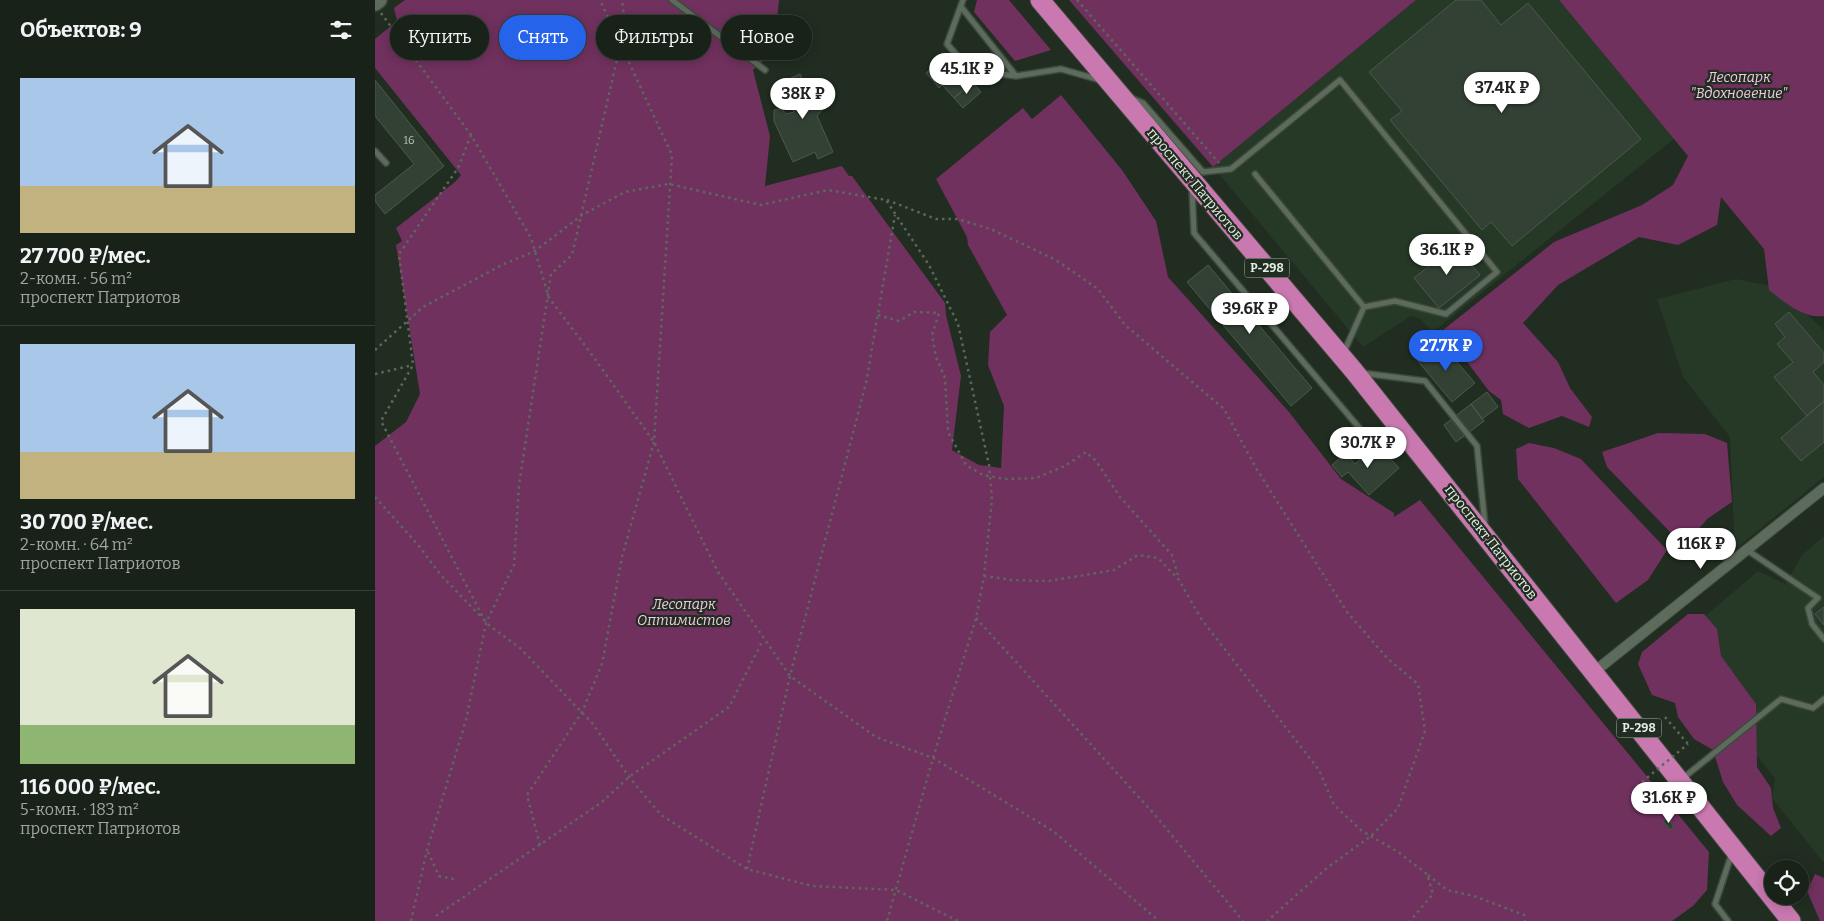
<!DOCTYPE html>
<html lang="ru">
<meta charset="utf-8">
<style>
body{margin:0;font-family:Bitter,serif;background:#252f25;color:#f1f3f6;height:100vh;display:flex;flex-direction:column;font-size:19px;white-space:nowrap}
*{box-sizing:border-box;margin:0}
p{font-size:16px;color:#9fa4a2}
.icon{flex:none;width:28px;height:28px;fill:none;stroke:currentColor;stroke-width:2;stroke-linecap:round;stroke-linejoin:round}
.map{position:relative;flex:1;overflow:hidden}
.drawer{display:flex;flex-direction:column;background:#182218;width:375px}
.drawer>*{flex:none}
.guide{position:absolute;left:15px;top:15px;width:475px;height:45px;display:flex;gap:10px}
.buttons{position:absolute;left:1389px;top:860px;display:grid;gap:10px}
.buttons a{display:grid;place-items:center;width:45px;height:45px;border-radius:50%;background:#182218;box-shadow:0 2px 12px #0003,0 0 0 1px #363f37;font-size:25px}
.price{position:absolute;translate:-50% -42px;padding:0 11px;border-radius:18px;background:#fff;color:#222;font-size:16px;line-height:32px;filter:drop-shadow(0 1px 2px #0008)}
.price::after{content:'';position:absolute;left:50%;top:30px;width:15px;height:11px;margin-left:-8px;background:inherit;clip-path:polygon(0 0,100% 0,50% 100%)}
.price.active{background:#2563eb;color:#fff}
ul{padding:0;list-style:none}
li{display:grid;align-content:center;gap:10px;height:265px;padding:0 20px}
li+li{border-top:1px solid #363f37}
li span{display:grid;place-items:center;height:155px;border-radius:0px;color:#555}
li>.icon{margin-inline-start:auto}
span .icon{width:90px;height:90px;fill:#fffc;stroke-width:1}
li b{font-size:21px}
h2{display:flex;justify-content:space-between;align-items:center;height:60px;padding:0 20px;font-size:21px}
.chip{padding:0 18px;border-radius:22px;background:#182218;box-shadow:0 2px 12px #0003,0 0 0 1px #363f37;font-size:18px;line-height:45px}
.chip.active{background:#2563eb;color:#fff}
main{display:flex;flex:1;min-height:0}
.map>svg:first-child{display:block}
.built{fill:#263826}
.green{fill:#70315e}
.building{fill:#334134;stroke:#4b5a4b}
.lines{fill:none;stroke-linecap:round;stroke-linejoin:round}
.lane-casing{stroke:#3e493e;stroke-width:8}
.street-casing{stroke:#3e493e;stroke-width:12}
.secondary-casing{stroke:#3e493e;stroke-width:18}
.highway-casing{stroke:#3e493e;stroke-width:21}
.path{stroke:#5d685d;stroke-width:2.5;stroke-dasharray:2.5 4;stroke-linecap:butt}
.lane{stroke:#5d6b5c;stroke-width:5}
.street{stroke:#5d6b5c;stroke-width:10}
.secondary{stroke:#5d6b5c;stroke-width:15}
.highway{stroke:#c979b0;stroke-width:19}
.path-bridge{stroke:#5d685d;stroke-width:2.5;stroke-dasharray:2.5 4;stroke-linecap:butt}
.labels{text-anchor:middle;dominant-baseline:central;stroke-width:4.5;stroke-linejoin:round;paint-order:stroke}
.number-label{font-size:11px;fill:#b8c2b8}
.shield{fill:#202d20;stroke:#a9b3a9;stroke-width:1}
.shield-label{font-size:12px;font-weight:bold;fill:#e4ede4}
.park-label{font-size:14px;font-style:italic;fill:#f3c9e4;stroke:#202d20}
.street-label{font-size:14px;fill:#e4ede4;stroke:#202d20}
</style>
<main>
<section class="drawer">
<h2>Объектов: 9<svg class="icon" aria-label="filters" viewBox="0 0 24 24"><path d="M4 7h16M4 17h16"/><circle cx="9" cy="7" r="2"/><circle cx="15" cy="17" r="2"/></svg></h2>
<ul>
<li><span style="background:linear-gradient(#a9c7e8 70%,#c2b280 0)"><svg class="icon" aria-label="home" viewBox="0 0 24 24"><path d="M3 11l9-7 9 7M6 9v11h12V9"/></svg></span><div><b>27 700 ₽/мес.</b><p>2-комн. · 56 m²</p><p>проспект Патриотов</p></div></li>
<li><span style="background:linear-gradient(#a9c7e8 70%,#c2b280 0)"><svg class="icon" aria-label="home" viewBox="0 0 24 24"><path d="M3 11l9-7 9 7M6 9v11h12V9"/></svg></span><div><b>30 700 ₽/мес.</b><p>2-комн. · 64 m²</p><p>проспект Патриотов</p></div></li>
<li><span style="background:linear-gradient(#dfe7d0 75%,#8fb573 0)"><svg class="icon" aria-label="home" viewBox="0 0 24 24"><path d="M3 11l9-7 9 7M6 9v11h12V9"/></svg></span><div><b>116 000 ₽/мес.</b><p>5-комн. · 183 m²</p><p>проспект Патриотов</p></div></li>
</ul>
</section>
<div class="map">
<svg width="1449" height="921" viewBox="0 0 1449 921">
<rect width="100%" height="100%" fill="#202d20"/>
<!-- built -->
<path class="built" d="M1041 0H1184L1299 139 1063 328 1056 330 1044 318 1036 316 988 347 838 167Z
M1361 279 1402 287 1449 330V477L1363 547 1352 539 1359 531 1355 437 1308 377 1282 299Z
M1449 536V863L1397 798 1400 779 1361 729 1316 628 1383 571 1410 584 1428 554Z"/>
<!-- green -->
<path class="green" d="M30 0H404L399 51 378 70 395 136 390 186 467 166 474 176H477L570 303 571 315 586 376 577 450 604 465 626 468 629 406 613 365 615 332 632 315 593 245 592 237 561 179 648 108 657 119 686 95 747 170 781 221 793 277 914 412 966 479 1019 513V517L1045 500 1334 852 1332 890 1318 906 1297 921H0V446L31 422 45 394 21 245 27 241 21 228 80 182 86 175 0 68V39L22 21 19 8Z
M602 0H634L676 50 640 61 599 12Z
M694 0H1041L838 167Z
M1184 0H1449V316C1429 319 1409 302 1394 290L1389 249 1346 197 1342 225 1303 245 1264 237 1183 285 1148 323 1183 362 1195 388 1217 417 1214 427 1187 416 1154 428 1128 414 1126 400 1114 391 1068 330 1179 242 1267 205 1298 185 1313 156Z
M1283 433 1330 434 1352 443 1357 502 1332 519 1315 540 1298 535 1232 467 1227 452Z
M1154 443 1179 448 1206 459 1292 550 1273 580 1241 603 1143 479 1141 449Z
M1313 614H1329L1342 629 1346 656 1381 704 1382 767 1396 788 1398 808 1406 828 1396 836 1362 805 1348 782 1338 750 1319 739 1303 717 1300 703 1277 695 1263 664 1267 652Z
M1440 874 1449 878V921H1445L1432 891Z"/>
<!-- building -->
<path class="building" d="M1081 0H1106L1126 25 1153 3 1266 139 1137 246 1116 222 1107 230 1015 120 1027 111 994 72Z
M568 58 592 87 579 98 567 85 564 88 551 73Z
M425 74 429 83 442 85 450 94 451 105 442 116 458 152 443 159 440 152 418 162 399 121V110L407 109 411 114 419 112 405 83Z
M0 80 69 166 10 214 0 201V195L39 164 0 116Z
M597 82 606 92 588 108 579 98Z
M1080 245 1105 275 1064 308 1039 278Z
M833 265 937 388 916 406 812 282Z
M1414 312 1449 353V362L1438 372 1449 385V401L1432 416 1399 377 1418 362 1402 344 1410 337 1400 324Z
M1064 341 1100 383 1077 402 1042 360Z
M1112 392 1123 407 1107 419 1096 404Z
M1449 401V442L1426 461 1406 438Z
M1096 404 1109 421 1081 442 1069 425Z
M1002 444 1024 468 994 495 973 472 967 477 957 465 971 453 980 464Z
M1449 607V625L1440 614Z
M1293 818 1299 827 1295 830 1288 821Z"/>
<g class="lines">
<defs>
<path id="lane" d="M297 0 390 70
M588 0 572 44 595 70 641 76 686 69 725 80
M587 8 641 76
M756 98 768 103 828 172 856 169 965 80 1122 272 1071 314 1020 301 989 307 969 352
M0 151 11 163
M880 174 989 307
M817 189 819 233 992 437 1025 435
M987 373 1050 381 1102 446 1110 525
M1372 550 1443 598 1433 608 1437 624 1449 639
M1307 779 1406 699 1438 708 1449 699
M1353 921 1340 904 1357 853"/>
<path id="street" d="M1219 672 1449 488"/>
<path id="secondary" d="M0 3 4 0"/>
<path id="highway" d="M665 0 979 371 1416 921"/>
</defs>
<!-- lane casing -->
<use href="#lane" class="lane-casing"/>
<!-- street casing -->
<use href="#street" class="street-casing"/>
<!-- secondary casing -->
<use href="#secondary" class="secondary-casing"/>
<!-- highway casing -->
<use href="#highway" class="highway-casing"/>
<!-- path -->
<path class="path" d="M702 0 844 163
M6 13 96 135 156 238 174 298 215 352 279 442 343 572 415 676 501 737 558 758 678 831 784 921
M96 135 83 168 24 254 38 365 6 421 111 623 145 648 218 724 254 777 286 815 372 869 437 886 521 890 583 921
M512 200 561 219H583L618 230 681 260 723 289 750 325 849 409 881 468 972 612 1013 659 1043 684 1050 731 1023 808 996 836 952 868 892 921
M503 315 524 321 539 312 564 313 557 335 561 357 570 378 573 432 591 465 608 475 631 479 661 478 690 466 711 452 721 461 745 497 797 555 804 579
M0 350 48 307 129 264 160 251 207 215 250 192 294 184 386 205 453 190 511 200 554 265 583 324 614 465 617 499 609 576 601 618 558 758 512 921
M0 374 38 365
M0 497 44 546 65 574 108 619
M609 576 637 580 674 581 739 570 763 555 783 558 804 580 827 620 944 770 959 805 987 831 1023 852 1052 874 1058 894 1035 921
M601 618 780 815 868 921
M1290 717 1313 744
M1262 786 1280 809
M165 845 152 795 207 712 227 664 247 557 279 442 297 155 225 0
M53 852 64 876 79 879
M372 869 415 676 491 383 520 215
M1053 875 1072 890 1099 896 1149 915 1150 921
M61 916 227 802 254 777 354 707 388 640
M36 921 52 850 91 720 111 623 139 565 144 485 176 274 197 255 246 42 249 17 247 0"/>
<!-- lane -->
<use href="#lane" class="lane"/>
<!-- street -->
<use href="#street" class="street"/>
<!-- secondary -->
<use href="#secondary" class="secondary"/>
<!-- highway -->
<use href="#highway" class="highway"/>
<!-- path-bridge -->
<path class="path-bridge" d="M1262 786 1313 744"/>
</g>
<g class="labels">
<!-- number labels -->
<g class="number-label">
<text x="34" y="140">16</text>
</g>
<!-- shield labels -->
<g class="shield">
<rect x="869.5" y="258.5" width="45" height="19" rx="4"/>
<rect x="1241.5" y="718.5" width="45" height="19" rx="4"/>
</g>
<g class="shield-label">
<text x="892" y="268">Р-298</text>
<text x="1264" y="728">Р-298</text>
</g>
<!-- park labels -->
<g class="park-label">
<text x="1364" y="77">Лесопарк<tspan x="1364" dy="16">"Вдохновение"</tspan></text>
<text x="309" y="604">Лесопарк<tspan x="309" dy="16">Оптимистов</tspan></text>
</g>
<!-- street labels -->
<g class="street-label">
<text transform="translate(820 184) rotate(50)">проспект Патриотов</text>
<text transform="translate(1116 542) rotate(52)">проспект Патриотов</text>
</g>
</g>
</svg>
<div class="buttons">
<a><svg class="icon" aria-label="locate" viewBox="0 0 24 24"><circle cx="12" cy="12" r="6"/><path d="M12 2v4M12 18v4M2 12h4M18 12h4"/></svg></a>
</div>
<b class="price" style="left:592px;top:95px">45.1K ₽</b>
<b class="price" style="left:1127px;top:114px">37.4K ₽</b>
<b class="price" style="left:428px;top:120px">38K ₽</b>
<b class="price" style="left:1072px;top:276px">36.1K ₽</b>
<b class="price" style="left:875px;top:335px">39.6K ₽</b>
<b class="price active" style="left:1071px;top:372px">27.7K ₽</b>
<b class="price" style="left:993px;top:469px">30.7K ₽</b>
<b class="price" style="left:1326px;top:570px">116K ₽</b>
<b class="price" style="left:1294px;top:824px">31.6K ₽</b>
<div class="guide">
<a class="chip">Купить</a>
<a class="chip active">Снять</a>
<a class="chip">Фильтры</a>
<a class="chip">Новое</a>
</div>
</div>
</main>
